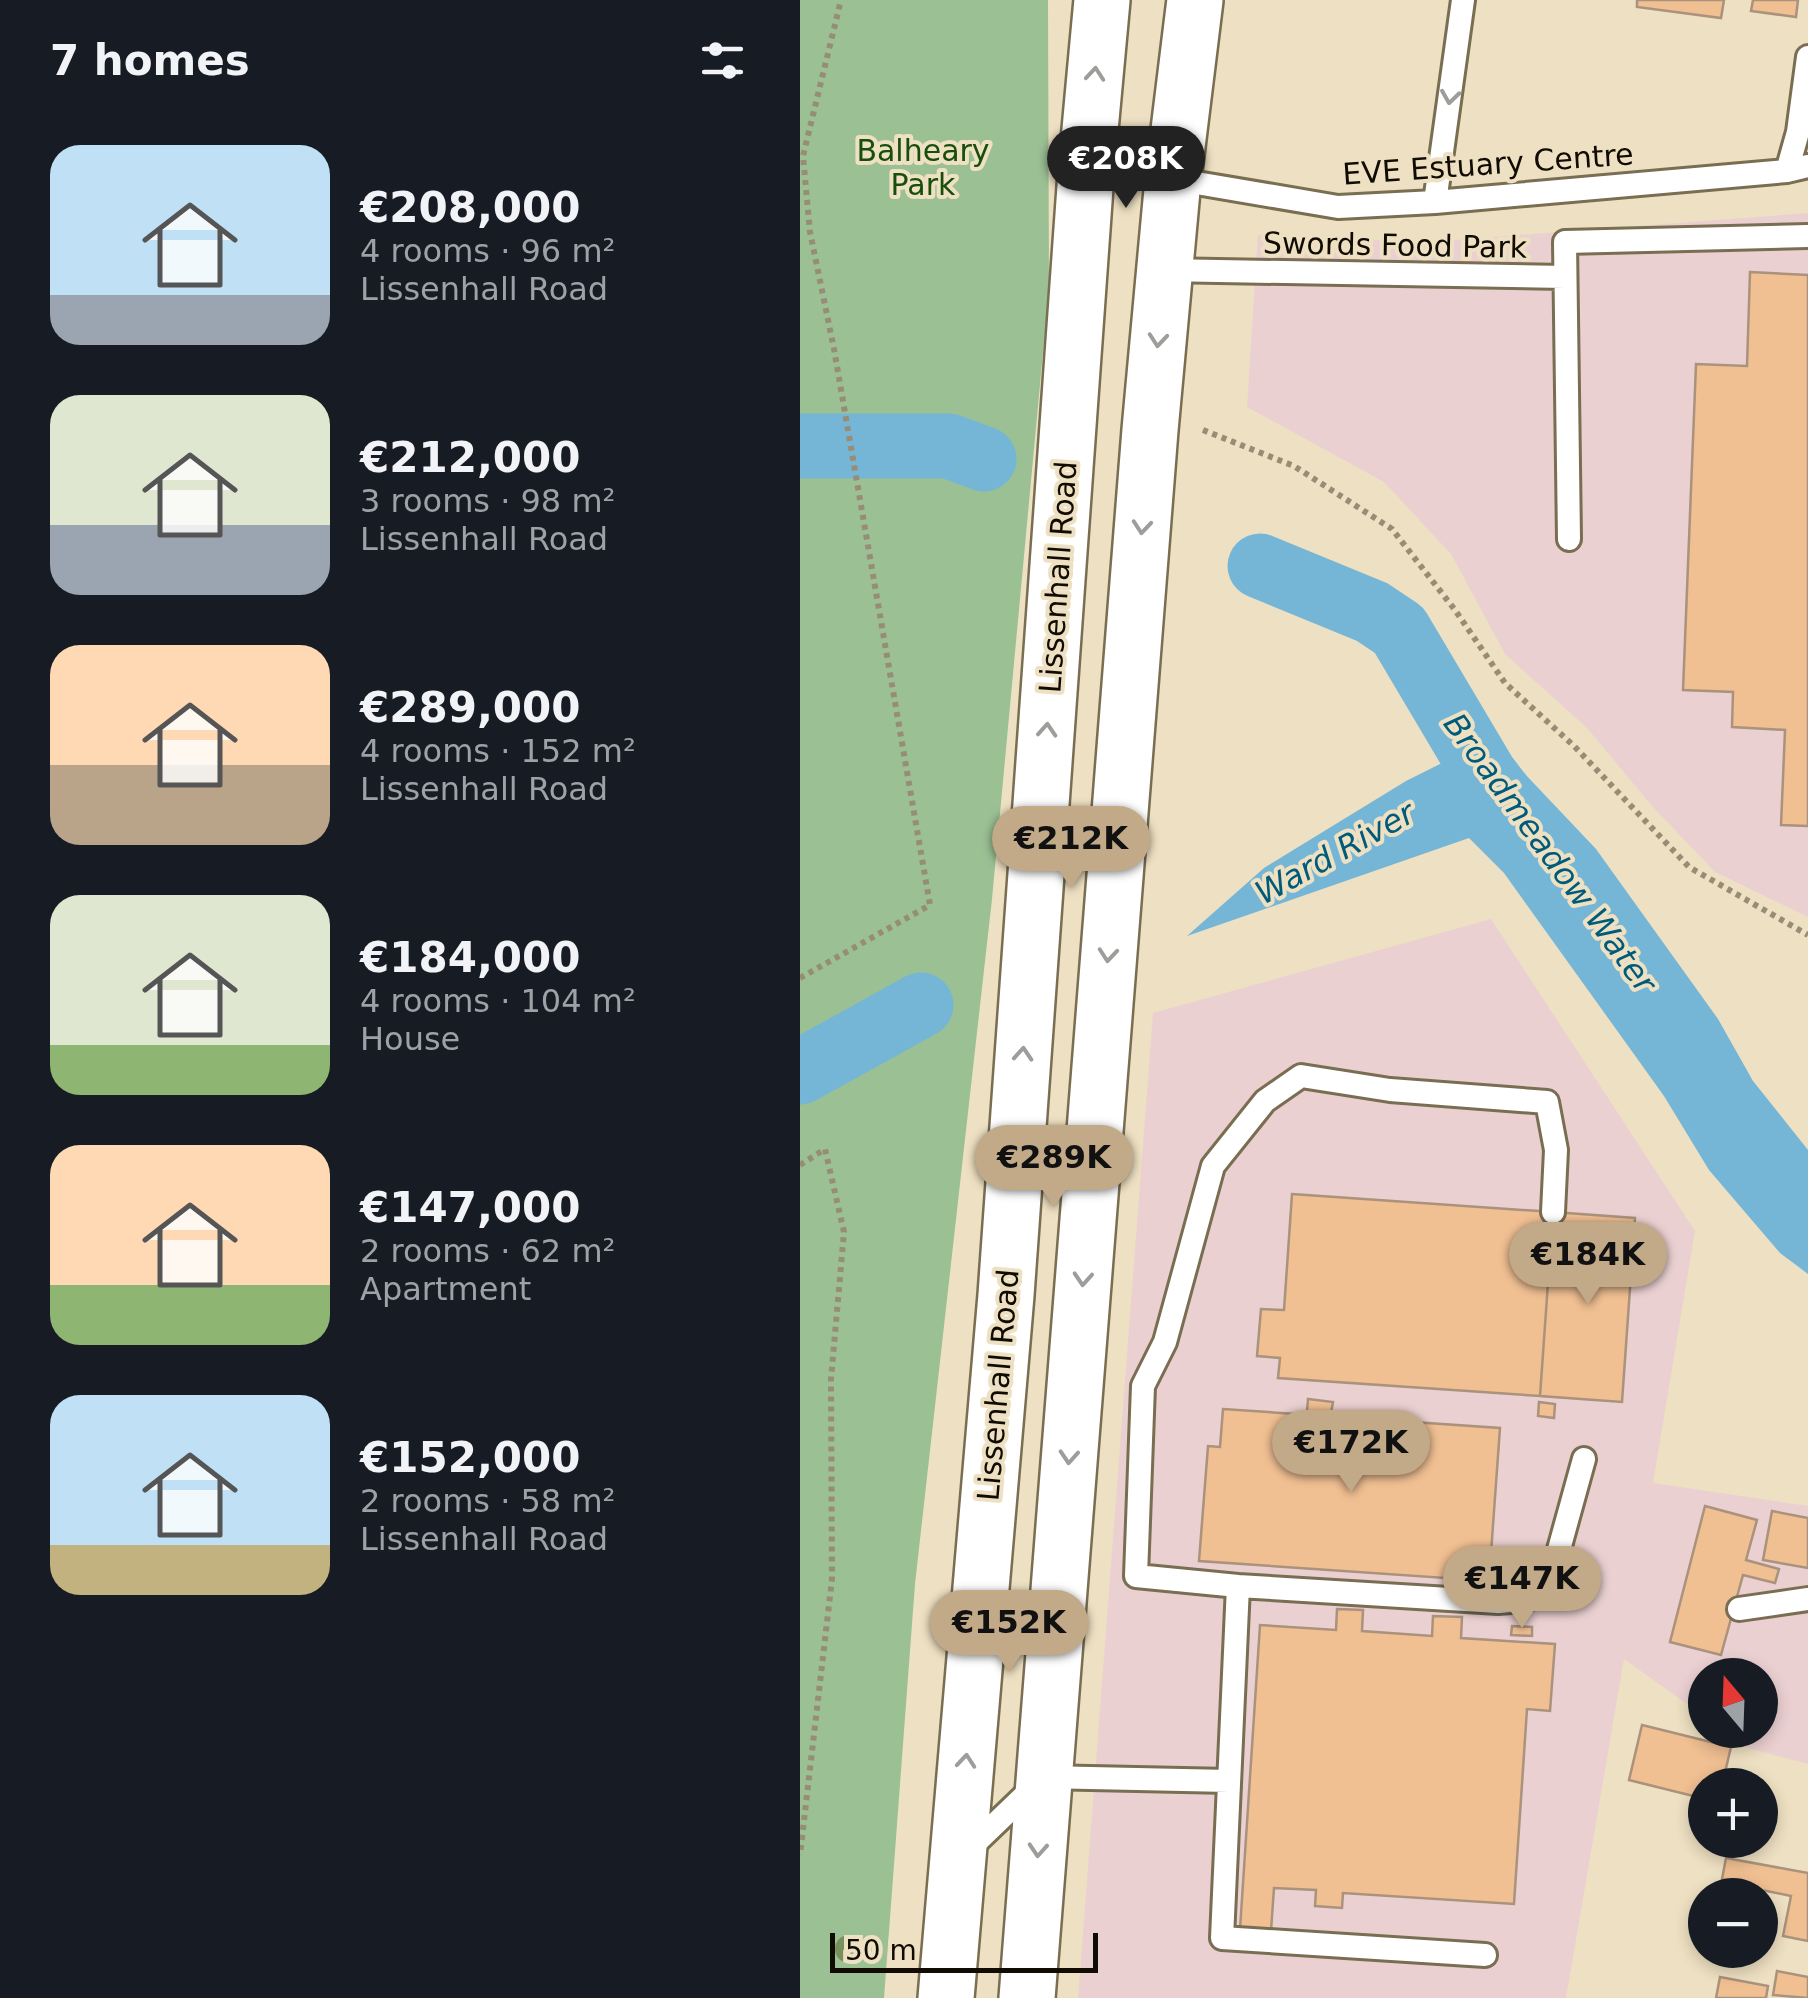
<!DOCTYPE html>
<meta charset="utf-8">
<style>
body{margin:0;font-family:"DejaVu Sans",sans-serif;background:#242831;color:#f1f3f6;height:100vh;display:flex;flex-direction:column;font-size:38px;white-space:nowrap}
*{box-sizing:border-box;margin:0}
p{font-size:32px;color:#9ea1a6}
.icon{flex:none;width:55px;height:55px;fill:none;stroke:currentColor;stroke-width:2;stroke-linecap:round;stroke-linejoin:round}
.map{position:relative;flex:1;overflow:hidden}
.panel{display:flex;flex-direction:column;background:#171b24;width:800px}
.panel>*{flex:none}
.needle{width:65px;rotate:341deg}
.buttons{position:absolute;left:888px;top:1658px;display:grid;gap:20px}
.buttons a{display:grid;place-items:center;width:90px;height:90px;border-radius:50%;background:#171b24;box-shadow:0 5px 15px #0003;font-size:50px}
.scale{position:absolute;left:30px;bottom:25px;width:268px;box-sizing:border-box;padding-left:10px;border:5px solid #100b03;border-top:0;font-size:28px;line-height:35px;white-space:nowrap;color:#100b03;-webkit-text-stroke:8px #eee0c2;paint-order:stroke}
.price{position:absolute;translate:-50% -85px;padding:0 22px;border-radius:35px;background:#c2aa89;color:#111;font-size:32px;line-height:65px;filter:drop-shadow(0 2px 5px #0008)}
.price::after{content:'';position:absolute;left:50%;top:60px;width:30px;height:22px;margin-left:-15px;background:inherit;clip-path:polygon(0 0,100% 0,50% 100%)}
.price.active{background:#222;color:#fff}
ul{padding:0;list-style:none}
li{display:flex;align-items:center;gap:30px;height:250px;padding:0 50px}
li span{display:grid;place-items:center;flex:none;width:280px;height:200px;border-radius:30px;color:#555}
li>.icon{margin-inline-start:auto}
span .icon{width:120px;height:120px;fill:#fffc;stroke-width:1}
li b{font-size:42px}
h2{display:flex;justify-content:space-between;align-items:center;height:120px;padding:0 50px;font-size:42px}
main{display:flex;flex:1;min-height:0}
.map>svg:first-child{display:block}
.industrial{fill:#ebd0d1}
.green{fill:#9bc094}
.water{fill:#75b6d7}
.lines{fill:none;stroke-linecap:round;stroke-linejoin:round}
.river{stroke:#75b6d7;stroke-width:65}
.building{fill:#f0bf92;stroke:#aa927c;stroke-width:2.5}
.lane-casing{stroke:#796d52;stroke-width:28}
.secondary-casing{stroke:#796d52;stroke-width:60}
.path{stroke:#978d77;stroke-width:6;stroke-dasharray:5 5;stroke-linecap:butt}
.lane{stroke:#fff;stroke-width:22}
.secondary{stroke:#fff;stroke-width:55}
.tree{fill:#78905e}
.oneway{stroke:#9f9d9a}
.labels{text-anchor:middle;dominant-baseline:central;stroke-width:8;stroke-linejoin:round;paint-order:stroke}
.park-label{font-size:30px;fill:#174e0c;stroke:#eee0c2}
.street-label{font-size:30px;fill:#100b03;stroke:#eee0c2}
.water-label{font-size:32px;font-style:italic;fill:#005b7a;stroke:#eee0c2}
</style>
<main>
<section class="panel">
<h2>7 homes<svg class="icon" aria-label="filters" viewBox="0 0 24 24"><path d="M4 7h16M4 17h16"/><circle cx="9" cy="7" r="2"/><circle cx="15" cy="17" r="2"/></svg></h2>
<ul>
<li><span style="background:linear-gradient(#bfe0f5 75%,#9aa5b1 0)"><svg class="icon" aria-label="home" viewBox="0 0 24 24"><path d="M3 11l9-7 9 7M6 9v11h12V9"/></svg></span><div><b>€208,000</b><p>4 rooms · 96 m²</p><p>Lissenhall Road</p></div></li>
<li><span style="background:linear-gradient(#dfe7d0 65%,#9aa5b1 0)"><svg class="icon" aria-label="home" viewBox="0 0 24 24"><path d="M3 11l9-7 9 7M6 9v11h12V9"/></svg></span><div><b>€212,000</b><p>3 rooms · 98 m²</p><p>Lissenhall Road</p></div></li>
<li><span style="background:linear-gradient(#ffd9b3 60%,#b9a48a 0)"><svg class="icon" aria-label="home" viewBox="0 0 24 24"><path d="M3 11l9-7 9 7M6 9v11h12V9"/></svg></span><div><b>€289,000</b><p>4 rooms · 152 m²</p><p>Lissenhall Road</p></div></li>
<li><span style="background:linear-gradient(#dfe7d0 75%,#8fb573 0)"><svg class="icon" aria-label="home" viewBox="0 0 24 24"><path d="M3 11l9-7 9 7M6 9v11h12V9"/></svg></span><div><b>€184,000</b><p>4 rooms · 104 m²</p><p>House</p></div></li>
<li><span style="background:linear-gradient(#ffd9b3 70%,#8fb573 0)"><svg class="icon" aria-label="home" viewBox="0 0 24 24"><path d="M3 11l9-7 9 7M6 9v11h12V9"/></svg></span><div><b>€147,000</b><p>2 rooms · 62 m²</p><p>Apartment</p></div></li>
<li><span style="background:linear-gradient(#bfe0f5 75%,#c2b280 0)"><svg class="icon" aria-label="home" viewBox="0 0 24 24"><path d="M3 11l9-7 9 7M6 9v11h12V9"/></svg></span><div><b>€152,000</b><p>2 rooms · 58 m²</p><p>Lissenhall Road</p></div></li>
</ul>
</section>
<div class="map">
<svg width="1008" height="1998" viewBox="0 0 1008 1998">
<rect width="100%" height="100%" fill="#eee0c2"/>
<!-- industrial -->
<path class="industrial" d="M1008 213V917L915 872 852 806 787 728 705 654 651 554 584 482 447 407 458 235 628 242Z
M691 919 895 1231 853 1483 1008 1506V1764L948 1748 923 1730H960V1675H905V1717L824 1659 766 1998H278L353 1013Z"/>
<!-- green -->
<path class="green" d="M0 0H248L249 288 192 899 115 1584 84 1998H0V448L5 443 0 413Z"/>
<!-- water -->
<path class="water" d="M707 755 796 849 918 1019 953 1081 1008 1150V1274L980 1253 909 1170 864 1096 704 873 669 838 387 936 464 868 606 781 642 763Z"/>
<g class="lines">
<!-- river -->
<path class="river" d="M0 446H149L184 459
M460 566 572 612 599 630 685 775 727 830
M0 1072 121 1005"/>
</g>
<!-- building -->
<path class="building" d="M837 0H924L921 18 837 7Z
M953 0H998L996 17 951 11Z
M950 272 1008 275V826L981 825 985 730 932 727 933 692 883 690 896 364 947 366Z
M492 1194 753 1212 740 1396 478 1378 480 1358 457 1356 461 1309 484 1310Z
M753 1212 835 1218 822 1402 740 1396Z
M508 1399 533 1402 531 1413 507 1411Z
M739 1402 755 1404 754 1418 738 1416Z
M423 1409 700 1428 689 1581 399 1561 408 1446 420 1447Z
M905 1506 957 1520 946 1560 979 1569 975 1583 943 1575 921 1655 870 1642Z
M972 1511 1008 1518V1568L963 1560Z
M537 1609 563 1610 562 1631 632 1636 633 1616 662 1617 661 1638 755 1644 750 1711 727 1709 714 1904 543 1893 542 1908 515 1906 516 1890 474 1888 471 1931 440 1929 460 1625 536 1630Z
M712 1626 732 1627V1636L711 1635Z
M842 1725 931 1747 922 1785H905V1799L829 1780Z
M926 1858 1008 1873V1941L983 1936 991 1896 952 1888 951 1895H919Z
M977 1971 1008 1977V1998L973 1995Z
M920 1977 968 1986 966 1998H916Z"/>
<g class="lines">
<defs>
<path id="lane" d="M987 171 998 132 1008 57
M373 179 538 207 635 202 987 171 1008 166
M635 202 663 0
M364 270 765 277
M769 539 765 242 1008 236
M438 1586 698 1602 726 1600 750 1582 784 1459
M939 1609 1008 1599
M167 1851 244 1777 429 1781
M685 1955 422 1938 438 1586 336 1576 343 1386 365 1342 413 1166 465 1101 501 1076 590 1090 747 1102 756 1150 753 1212"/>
<path id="secondary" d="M146 1998 206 1295 286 173 302 0
M227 1998 350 430 373 179 395 0"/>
</defs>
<!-- lane casing -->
<use href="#lane" class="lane-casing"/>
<!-- secondary casing -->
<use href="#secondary" class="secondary-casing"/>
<!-- path -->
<path class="path" d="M403 430 494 466 592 529 655 610 705 683 774 746 889 867 1008 935
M0 978 130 905 34 349 10 232 3 156 41 0
M0 1165 25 1149 44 1232 31 1379 32 1579 0 1855"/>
<!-- lane -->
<use href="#lane" class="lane"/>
<!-- secondary -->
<use href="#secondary" class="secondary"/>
</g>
<!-- trees -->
<circle class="tree" cx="49" cy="1949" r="14"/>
<!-- one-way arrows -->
<defs><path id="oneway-chevron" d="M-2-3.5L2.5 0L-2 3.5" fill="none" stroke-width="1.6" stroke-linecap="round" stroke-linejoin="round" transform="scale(2.5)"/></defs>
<g class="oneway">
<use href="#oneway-chevron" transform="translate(295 74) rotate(-85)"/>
<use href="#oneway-chevron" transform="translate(650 97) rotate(98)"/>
<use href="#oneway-chevron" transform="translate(358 340) rotate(95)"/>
<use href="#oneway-chevron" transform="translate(342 527) rotate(95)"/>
<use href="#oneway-chevron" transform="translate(247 730) rotate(-86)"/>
<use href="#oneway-chevron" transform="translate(308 955) rotate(95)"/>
<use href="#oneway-chevron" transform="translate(223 1054) rotate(-86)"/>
<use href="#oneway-chevron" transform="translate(283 1279) rotate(94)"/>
<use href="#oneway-chevron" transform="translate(269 1457) rotate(94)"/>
<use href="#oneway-chevron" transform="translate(166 1761) rotate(-85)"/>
<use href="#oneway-chevron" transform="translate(238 1850) rotate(94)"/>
</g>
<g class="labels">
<!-- park labels -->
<g class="park-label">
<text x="123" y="150">Balheary<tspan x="123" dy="34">Park</tspan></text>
</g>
<!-- street labels -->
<g class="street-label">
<text transform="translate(688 164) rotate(-4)">EVE Estuary Centre</text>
<text transform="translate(595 245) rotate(1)">Swords Food Park</text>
<text transform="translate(258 577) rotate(-86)">Lissenhall Road</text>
<text transform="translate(198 1385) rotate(-85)">Lissenhall Road</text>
</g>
<!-- water labels -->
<g class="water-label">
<text transform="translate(535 853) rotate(-29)">Ward River</text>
<text transform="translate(750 853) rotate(54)">Broadmeadow Water</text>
</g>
</g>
</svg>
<div class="buttons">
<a><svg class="needle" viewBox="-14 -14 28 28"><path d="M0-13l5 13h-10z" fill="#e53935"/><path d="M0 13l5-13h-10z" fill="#9ea1a6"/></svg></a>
<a>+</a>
<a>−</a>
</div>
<div class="scale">50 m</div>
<b class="price active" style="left:326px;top:211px">€208K</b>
<b class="price" style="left:271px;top:891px">€212K</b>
<b class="price" style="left:254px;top:1210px">€289K</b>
<b class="price" style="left:788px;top:1307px">€184K</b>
<b class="price" style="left:551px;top:1495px">€172K</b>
<b class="price" style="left:722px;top:1631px">€147K</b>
<b class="price" style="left:209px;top:1675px">€152K</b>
</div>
</main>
